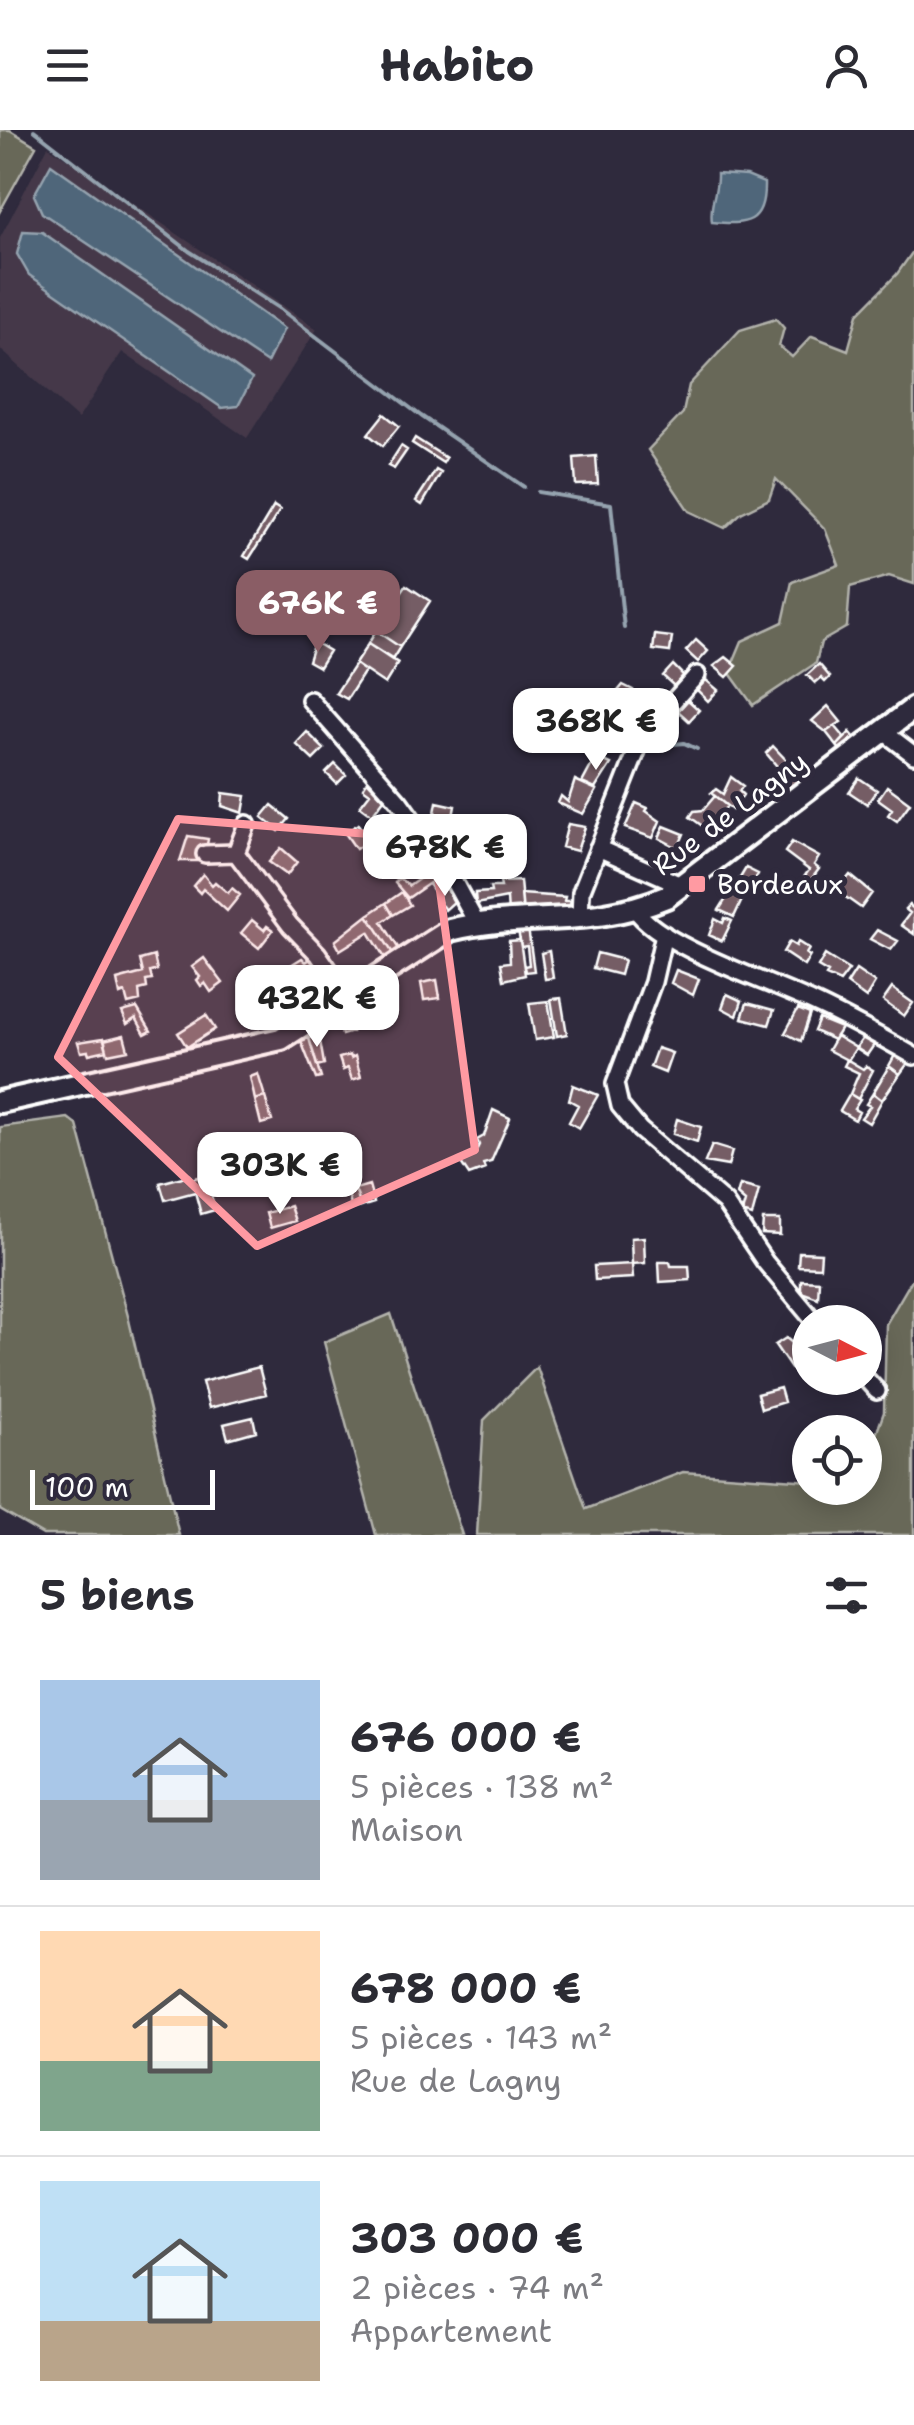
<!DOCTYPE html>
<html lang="fr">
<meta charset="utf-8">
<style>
body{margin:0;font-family:"Shantell Sans",sans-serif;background:#f7f7f7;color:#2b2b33;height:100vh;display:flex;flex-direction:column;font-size:38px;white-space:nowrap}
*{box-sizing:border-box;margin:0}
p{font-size:32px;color:#7c7c81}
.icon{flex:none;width:55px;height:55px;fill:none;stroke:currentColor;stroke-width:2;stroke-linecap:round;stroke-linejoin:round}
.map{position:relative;height:1405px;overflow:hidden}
.side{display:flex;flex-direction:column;background:#fff;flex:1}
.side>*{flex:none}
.needle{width:65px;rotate:96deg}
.tools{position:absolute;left:792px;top:1175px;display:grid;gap:20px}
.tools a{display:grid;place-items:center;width:90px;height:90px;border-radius:50%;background:#fff;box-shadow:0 5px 25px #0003;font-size:50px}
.scale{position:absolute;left:30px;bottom:25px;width:185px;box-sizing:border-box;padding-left:10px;border:5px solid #fff;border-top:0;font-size:28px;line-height:35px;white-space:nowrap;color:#fff;-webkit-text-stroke:8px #2f2a3d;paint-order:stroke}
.price{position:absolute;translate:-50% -85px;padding:0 22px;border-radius:20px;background:#fff;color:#222;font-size:32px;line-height:65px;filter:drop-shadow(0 2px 5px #0008)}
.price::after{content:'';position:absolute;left:50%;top:60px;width:30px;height:22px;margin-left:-15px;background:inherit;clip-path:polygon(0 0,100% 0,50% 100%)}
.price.on{background:#8a5d65;color:#fff}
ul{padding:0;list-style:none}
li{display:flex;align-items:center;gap:30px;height:250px;padding:0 40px}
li+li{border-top:2px solid #e1e1e2}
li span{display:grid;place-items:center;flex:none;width:280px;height:200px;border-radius:0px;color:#555}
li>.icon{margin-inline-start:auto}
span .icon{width:120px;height:120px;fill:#fffc;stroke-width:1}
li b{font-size:42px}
h2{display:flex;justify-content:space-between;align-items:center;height:120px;padding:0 40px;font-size:42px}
header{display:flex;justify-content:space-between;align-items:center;height:130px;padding:0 40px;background:#fff;font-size:45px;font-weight:700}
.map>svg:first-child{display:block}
.built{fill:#443949}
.green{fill:#676759;stroke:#b3b3ac;stroke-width:2.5}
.water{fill:#4f667a;stroke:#95a3af;stroke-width:2.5}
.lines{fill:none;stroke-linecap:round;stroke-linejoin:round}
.stream{stroke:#95a3af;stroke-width:4}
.building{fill:#755d65;stroke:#fff;stroke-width:2.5}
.minor-casing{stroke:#fff;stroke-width:22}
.major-casing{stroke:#fff;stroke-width:28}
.minor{stroke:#2f2a3d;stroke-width:15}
.major{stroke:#2f2a3d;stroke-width:20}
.marked{fill:#ff9aa2;fill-opacity:0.2;stroke:#ff9aa2;stroke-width:8;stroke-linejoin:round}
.poi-dot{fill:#ff9aa2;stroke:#2f2a3d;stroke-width:4}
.labels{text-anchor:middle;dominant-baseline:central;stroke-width:10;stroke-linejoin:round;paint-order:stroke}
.street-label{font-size:28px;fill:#fff;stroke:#2f2a3d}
.poi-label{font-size:28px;fill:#fff;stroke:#2f2a3d;text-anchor:start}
</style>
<header><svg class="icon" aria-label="menu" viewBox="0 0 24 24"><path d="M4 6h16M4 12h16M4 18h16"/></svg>Habito<svg class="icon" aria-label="person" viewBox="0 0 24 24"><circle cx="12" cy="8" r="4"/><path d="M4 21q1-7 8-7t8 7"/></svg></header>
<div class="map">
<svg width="914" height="1405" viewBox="0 0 914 1405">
<rect width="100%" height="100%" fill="#2f2a3d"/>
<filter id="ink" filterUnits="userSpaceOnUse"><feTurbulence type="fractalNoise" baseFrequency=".01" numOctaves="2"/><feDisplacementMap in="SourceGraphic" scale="20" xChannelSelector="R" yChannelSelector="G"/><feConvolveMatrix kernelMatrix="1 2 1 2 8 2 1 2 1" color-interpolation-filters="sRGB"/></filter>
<g filter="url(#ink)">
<!-- built -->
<path class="built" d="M48 16 317 199 247 308 122 222 78 289 0 219V108Z"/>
<!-- green -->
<path class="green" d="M0 0H10L36 16 0 81Z
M914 120V454L889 446 850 457 847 497 821 512 816 533 753 575 729 542 742 511 783 492 792 452 839 435 825 399 776 349 769 369 741 383 725 398 689 381 648 320 683 283 689 255 740 200 776 189 784 198 779 216 792 227 812 206 848 220 858 184 897 144Z
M68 988 77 995 129 1190 179 1405H43L0 1380V997Z
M914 1146V1405H477L484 1290 537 1237 586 1379 683 1342 810 1351V1358H865V1335L884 1282 886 1194Z
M391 1184 462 1405H376L324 1212Z"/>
<!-- water -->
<path class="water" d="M51 34 284 199 267 233 42 83 34 65Z
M717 44 747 46 764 53C765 94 747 95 712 92 709 73 718 62 717 44Z
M23 101 42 102 252 249 238 276 222 278 29 145 17 124Z"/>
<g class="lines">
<!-- stream -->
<path class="stream" d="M34 0 189 121 280 179 421 286 524 357
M538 362 611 374 624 498
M674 614 684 613 697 619"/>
</g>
<!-- building -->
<path class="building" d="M384 284 399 296 383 316 368 304Z
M415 308 446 328 443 333 412 313Z
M401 316 407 320 394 339 388 336Z
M596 326 598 354 576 355 574 328Z
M436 340 441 343 422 375 416 371Z
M274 376 280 380 249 429 244 426Z
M406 455 430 471 400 517 376 501Z
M376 501 400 517 392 530 368 514Z
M655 505 672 507 670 522 653 520Z
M696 510 708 521 698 532 686 521Z
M314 512 329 521 319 537 308 531Z
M368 514 398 533 385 554 355 534Z
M726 527 737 536 727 547 714 536Z
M355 534 365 541 347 569 336 563Z
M819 534 830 547 825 552 821 548 815 553 807 545Z
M673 535 684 546 674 556 663 546Z
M706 550 718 560 708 571 697 560Z
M623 555 633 560 624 583 628 585 624 594 618 592 616 596 602 590 613 567Z
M688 570 699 580 689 591 678 581Z
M828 576 841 592 826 602 812 591Z
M602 590 616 596 606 622 590 615Z
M835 596 845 608 837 616 826 602Z
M865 600 869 606 844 625 837 616 850 602 855 608Z
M307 602 324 619 313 630 296 614Z
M773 616 806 651 783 667 774 655 786 647 766 623Z
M596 627 611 634 595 659 582 653Z
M335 634 346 645 337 654 326 643Z
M731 647 743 656 739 661 743 665 732 680 711 663 716 659 723 664Z
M859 648 877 660 867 674 849 662Z
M575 650 597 660 583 684 558 673 561 666 568 672Z
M367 651 384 669 372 685 360 676 370 663 363 658Z
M887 656 910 673 897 691 888 685 892 679 878 669Z
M223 663 246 666 243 683 222 676Z
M715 666 727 676 708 700 690 687 694 681 703 680Z
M437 672 455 676 452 692 434 688Z
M636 673 648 678 646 681 660 691 653 708 625 698Z
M272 675 289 689 279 701 262 687Z
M394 690 405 708 393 717 380 701Z
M358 694 369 710 356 719 345 703Z
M568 694 585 697 577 721 562 717Z
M664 696 684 704 678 718 659 708Z
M466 700 467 715 452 716 450 701Z
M188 706 208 709 206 720 199 719 198 731H180Z
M407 706 415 720 401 730 392 718Z
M792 712 819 727 814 735 819 739 810 751 804 747 809 740 785 722Z
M281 718 297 732 287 745 269 732Z
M471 723 479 739 464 747 459 729Z
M436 737 441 745 408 768 395 753 399 748 409 756Z
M746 738 758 744 748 765 734 758Z
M203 744 212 755 215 752 228 763 232 758 240 765 227 781 203 759 200 763 193 756Z
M441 745 447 757 436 764 429 754Z
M850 745 872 763 861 778 837 761Z
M520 751 523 783 508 784 507 768 476 774 475 763 491 762 490 757H501L500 752Z
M447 757 455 771 445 780 442 776 438 779 436 774 440 772 436 764Z
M737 760 742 762V770L734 787 719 780 729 764 734 766Z
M402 762 410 775 393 785 386 773Z
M521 764 565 767 564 771H571L569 780 523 783Z
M386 773 393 785 382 792 402 824 396 828 368 785Z
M909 775 914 779V804L901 795 910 783 905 779Z
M368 785 396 828 388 833 369 802 340 820 335 811Z
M725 788 732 791 722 811 709 805 715 789 723 793Z
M252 790 264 800 267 796 273 800 259 818 241 803Z
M528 798 534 841 525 842 524 836 529 835 527 816 521 817 518 800Z
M877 800 898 811 891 820 870 809Z
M520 810 525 845 504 850 501 833 510 832 509 811Z
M789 812 796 816 798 812 809 819 806 824 810 826 804 836 783 822Z
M549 821 553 848 545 849 541 823Z
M597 823 624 830 620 845 593 838Z
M825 825 849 840 840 852 826 846 828 843 818 837Z
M154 826 157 840 150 842 152 850 146 851 147 858 139 860 140 871 128 874 125 863 120 865 117 850 143 843 140 830Z
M204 828 223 853 211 862 205 853 201 856 197 850 200 847 192 837Z
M302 828 306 832 310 829 322 845 304 857 289 836Z
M676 840 699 849 693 865 671 853Z
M856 840 875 853 866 868 847 854Z
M437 850 440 868 424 870 421 853Z
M892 858 913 873 904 886 883 871Z
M296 863 304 874 285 889 276 878Z
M727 864 742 871 737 886 722 878Z
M561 868 567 904 557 906 551 869Z
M548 871 554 907 535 910 529 873Z
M747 873 774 880 769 895 742 888Z
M137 878 151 901 145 904 136 888 127 894 122 882Z
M798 879 810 884 801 911 785 903Z
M346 884 352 902 342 905 338 891Z
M206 885 215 899 187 917 178 903Z
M819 889 841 898 834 910 814 901Z
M124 905 128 920 108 924 104 910Z
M319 905 324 934 317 936 309 908Z
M865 905 876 912 867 925 856 918Z
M836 906 856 918 848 930 863 939 866 936 873 940 858 969 850 964 859 943 844 936 847 930 828 920Z
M104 908 107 920 89 924 88 921 81 922 78 912Z
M309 908 321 948 316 949 301 911Z
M657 918 672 923 665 943 650 937Z
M350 925 351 928 355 926 361 947 352 950 348 938 343 940 339 928Z
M895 925 908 933 900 944 889 936Z
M889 936 900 944 882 970 873 963Z
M258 944 265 967 255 970 250 947Z
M573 955 598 965 579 998 569 992 578 975 569 970Z
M873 963 882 970 869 993 861 988 870 976 866 974Z
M850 964 860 970 854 979 859 982 855 990 840 981Z
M254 966 255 970 265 967 272 991 261 994Z
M493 980 510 988 491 1032 483 1034 485 1039 469 1045 459 1030 474 1025 479 1015 477 1010 484 1006Z
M677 989 701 997 697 1012 673 1004Z
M712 1015 732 1021 728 1036 705 1032Z
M190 1045 191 1049 206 1045 215 1080 201 1084 195 1062 165 1070 160 1053Z
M369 1055 374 1073 361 1077 355 1059Z
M740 1055 759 1060 752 1086 742 1083 745 1072 737 1065Z
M355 1059 361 1077 352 1079 347 1061Z
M290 1076 295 1091 270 1098 266 1083Z
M763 1090H780V1105L762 1104Z
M644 1107 645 1133 632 1134 631 1108Z
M799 1122 821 1123 820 1137 798 1136Z
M659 1132H670L671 1136H689L690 1150 660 1152Z
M632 1134 633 1148 595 1150 594 1136Z
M801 1150 819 1151 818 1168 801 1162Z
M808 1203 810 1224 792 1240 775 1215 786 1208 795 1215Z
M259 1237 266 1264 209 1278 202 1252Z
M780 1258 784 1272 761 1279 757 1264Z
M253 1287 256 1301 228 1309 224 1294Z"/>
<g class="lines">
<defs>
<path id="minor" d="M310 570 399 671 443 732 477 794
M884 602 914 625
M598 718 683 756
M236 723 290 795 318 824 348 867
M205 724 236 723 247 694
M636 780C659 816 770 852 812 872 847 888 881 907 914 926
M580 788 581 762 638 618 659 587 697 545
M664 804 653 852 615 954 620 976 640 1000 725 1073 765 1132 815 1192
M865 1248 877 1261"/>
<path id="major" d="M0 972 281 909 450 800C525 781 591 799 666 767L914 578"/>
</defs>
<!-- minor casing -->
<use href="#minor" class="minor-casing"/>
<!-- major casing -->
<use href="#major" class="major-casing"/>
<!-- minor -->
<use href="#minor" class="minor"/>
<!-- major -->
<use href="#major" class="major"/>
</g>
</g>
<!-- marked area -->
<path class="marked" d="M178 689 433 709 475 1020 257 1116 58 927Z"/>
<!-- markers -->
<rect class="poi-dot" x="687" y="744" width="20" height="20" rx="5"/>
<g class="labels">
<!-- street labels -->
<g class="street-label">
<text transform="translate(730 683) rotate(-37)">Rue de Lagny</text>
</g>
<!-- poi labels -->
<g class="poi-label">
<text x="717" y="754">Bordeaux</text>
</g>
</g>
</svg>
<div class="tools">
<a><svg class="needle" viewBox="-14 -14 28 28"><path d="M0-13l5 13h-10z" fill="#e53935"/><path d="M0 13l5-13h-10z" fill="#7c7c81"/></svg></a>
<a><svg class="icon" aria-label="locate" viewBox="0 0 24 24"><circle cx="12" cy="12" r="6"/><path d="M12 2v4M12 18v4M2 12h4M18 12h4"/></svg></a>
</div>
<div class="scale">100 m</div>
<b class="price on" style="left:318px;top:525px">676K €</b>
<b class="price" style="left:596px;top:643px">368K €</b>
<b class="price" style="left:445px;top:769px">678K €</b>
<b class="price" style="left:317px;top:920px">432K €</b>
<b class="price" style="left:280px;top:1087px">303K €</b>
</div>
<section class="side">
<h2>5 biens<svg class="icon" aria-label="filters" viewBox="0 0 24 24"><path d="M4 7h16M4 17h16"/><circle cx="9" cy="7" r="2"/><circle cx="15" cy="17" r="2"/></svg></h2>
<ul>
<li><span style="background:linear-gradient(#a9c7e8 60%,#9aa5b1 0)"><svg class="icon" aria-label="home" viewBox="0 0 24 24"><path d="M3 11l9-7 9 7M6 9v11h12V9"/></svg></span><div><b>676 000 €</b><p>5 pièces · 138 m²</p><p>Maison</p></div></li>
<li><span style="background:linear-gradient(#ffd9b3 65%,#7fa58c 0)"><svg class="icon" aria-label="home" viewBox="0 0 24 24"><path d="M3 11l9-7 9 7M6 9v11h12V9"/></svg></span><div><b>678 000 €</b><p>5 pièces · 143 m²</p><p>Rue de Lagny</p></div></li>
<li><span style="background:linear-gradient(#bfe0f5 70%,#b9a48a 0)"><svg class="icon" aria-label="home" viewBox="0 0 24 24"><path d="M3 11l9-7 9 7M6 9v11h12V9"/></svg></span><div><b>303 000 €</b><p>2 pièces · 74 m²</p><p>Appartement</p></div></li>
</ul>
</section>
